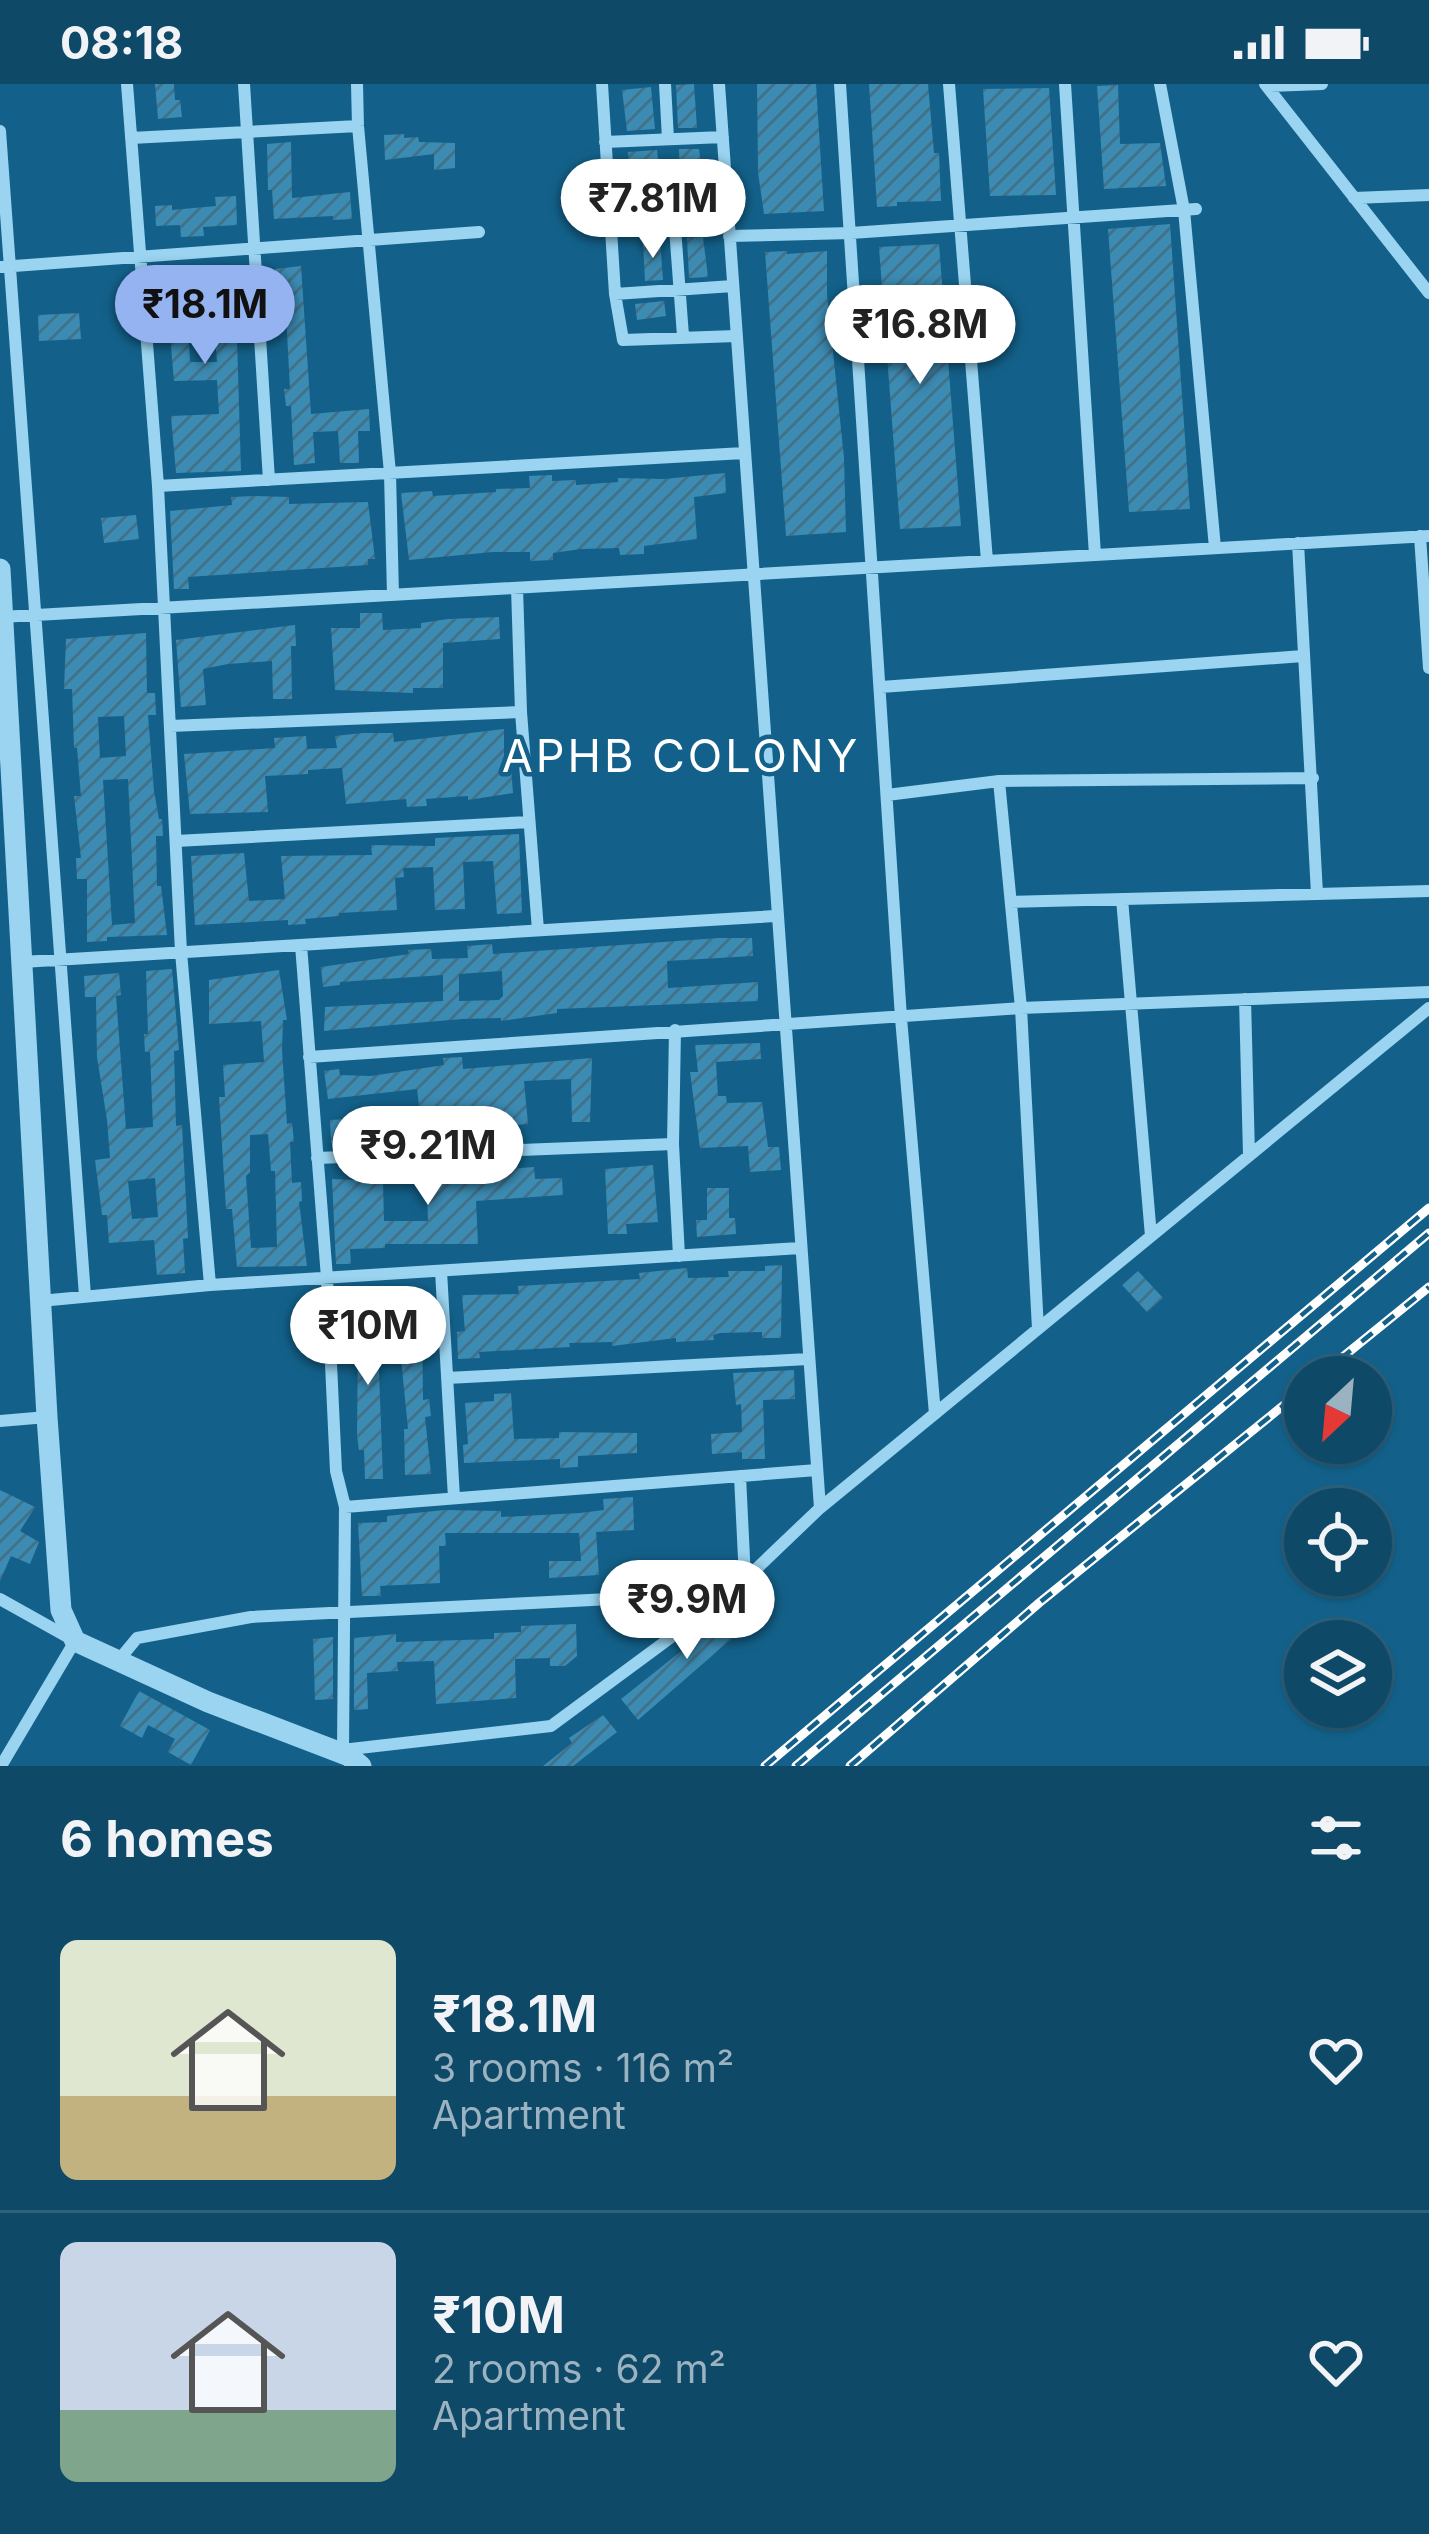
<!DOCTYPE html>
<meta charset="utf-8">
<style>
body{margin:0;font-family:Inter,sans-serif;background:#1c5371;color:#f1f3f6;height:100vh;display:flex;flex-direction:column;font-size:45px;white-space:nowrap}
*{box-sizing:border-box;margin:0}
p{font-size:39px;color:#9bb2c0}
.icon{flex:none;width:66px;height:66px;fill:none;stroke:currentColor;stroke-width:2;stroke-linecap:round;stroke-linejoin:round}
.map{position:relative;height:1682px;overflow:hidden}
.side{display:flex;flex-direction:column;background:#0e4968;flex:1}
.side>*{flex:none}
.needle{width:78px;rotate:206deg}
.controls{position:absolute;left:1284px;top:1272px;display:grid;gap:24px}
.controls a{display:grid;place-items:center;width:108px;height:108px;border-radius:50%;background:#0e4968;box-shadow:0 3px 9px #0004,0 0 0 3px #2e617c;font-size:60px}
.price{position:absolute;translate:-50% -102px;padding:0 27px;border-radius:42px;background:#fff;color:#222;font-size:39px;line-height:78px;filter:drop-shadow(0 3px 6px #0008)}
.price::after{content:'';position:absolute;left:50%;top:72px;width:36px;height:27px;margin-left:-18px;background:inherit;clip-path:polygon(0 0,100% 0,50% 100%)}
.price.on{background:#95b2f1;color:#111}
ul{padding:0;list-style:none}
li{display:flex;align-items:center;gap:36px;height:300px;padding:0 60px}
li+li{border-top:3px solid #2e617c}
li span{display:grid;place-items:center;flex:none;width:336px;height:240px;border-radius:18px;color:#555}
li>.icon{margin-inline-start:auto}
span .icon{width:144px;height:144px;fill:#fffc;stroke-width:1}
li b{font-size:51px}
h2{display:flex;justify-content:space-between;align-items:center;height:144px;padding:0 60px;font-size:51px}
.status{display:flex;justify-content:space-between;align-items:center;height:84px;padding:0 60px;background:#0e4968;direction:ltr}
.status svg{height:33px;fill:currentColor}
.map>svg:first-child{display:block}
.building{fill:url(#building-hatch);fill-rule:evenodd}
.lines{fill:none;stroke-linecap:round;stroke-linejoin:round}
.minor{stroke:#9ad4f0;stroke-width:12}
.tertiary{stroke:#9ad4f0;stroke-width:21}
.rail-casing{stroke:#fff;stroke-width:9}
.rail{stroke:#13618a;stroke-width:4.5;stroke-dasharray:14;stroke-linecap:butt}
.labels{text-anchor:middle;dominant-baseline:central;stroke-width:9;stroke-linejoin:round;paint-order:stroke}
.quarter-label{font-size:45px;letter-spacing:3px;fill:#fff;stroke:#13618a}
</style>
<div class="status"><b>08:18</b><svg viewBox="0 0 49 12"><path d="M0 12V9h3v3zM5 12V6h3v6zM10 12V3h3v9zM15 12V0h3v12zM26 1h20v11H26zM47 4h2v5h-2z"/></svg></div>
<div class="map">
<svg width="1429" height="1682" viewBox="0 0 1429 1682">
<defs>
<pattern id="building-hatch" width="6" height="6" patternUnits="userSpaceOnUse" patternTransform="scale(3)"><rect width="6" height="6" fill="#3c8bb3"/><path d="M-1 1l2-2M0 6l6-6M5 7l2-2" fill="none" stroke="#42728a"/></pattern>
</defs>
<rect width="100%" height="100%" fill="#13618a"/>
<!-- building -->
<path class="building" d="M155 0H174L175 16H180L182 33 158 35Z
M694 0 697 44H678L676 1Z
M757 0H816L824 127 764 130 758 88Z
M869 0H928L934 69H939L941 117 897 118V122L877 123Z
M1118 1 1120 60 1160 59 1166 102 1104 105 1097 2Z
M651 3 655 45 627 47 622 6Z
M1049 4 1056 111 990 112 983 5Z
M404 50V54L418 53 419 58 455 59V84L434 86V70L385 76 384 51Z
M291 58 292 114 350 108 352 135 333 136V132L274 135 272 106H268L267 60Z
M679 65H699L705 107 703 132 647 135 646 111H640L639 83 629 84 628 68 657 66 660 95 680 93Z
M236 112 237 141 203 143 204 152 181 153 180 141 156 142 155 122 172 121V126L216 122 215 113Z
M1170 140 1190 425 1129 428 1108 145Z
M703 153 708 193 689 194 687 154Z
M660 155 663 196 645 197 643 158Z
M939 160 961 442 900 445 879 163Z
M787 167V170L827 167V210L844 374 846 448 786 452 765 168Z
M301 182 311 330 369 325 370 347H358L359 379H340L338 347 313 348 315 379 294 381 291 322H286L284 305H290L286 230 283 202 277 203 275 185Z
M235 188 241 387 176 389 171 332 219 330 217 296 174 297 169 239 162 240 159 191ZM211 205 217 278H190L186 207Z
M664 217 666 232 637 236 635 220Z
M79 229 81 255 39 257 38 231Z
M725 389 726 409 694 413 697 455 644 462V470L620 471 619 464 581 465 553 469V476L530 477V468H493L409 476 401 409 432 407 433 412 496 408V405L530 404 529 392 552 391V397L576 396V401L618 398V394L664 395Z
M255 412 289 413V420L368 418 375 475H368V481L188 493 189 505H174L170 427 232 421 231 413Z
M136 431 139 455 104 459 101 434Z
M360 529H382L383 546 421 544V539L448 535 499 533 500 555 443 559V604H413V609L335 606 331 544H360Z
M295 541 296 562H291L292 615H273L272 577 228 580 203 585 206 621 181 623 176 556Z
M146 549 147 609H155L156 631H148L154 707 159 735H162L163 752H156L157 802H161L167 851 107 853V857L87 858V795H77L76 774H81L74 712H81L77 664H74L72 605H64L66 555ZM124 632 126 672 100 674 98 633ZM128 695 135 839 112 841 103 696Z
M504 645V683H511L513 709 468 716V712L426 715 427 722 407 723 406 715 346 720 342 684 308 686V690L265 692 268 728 190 730 184 670 275 664 274 654 306 652 307 665 337 664 335 652 362 649H393L394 658Z
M519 750 522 829 497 830 493 777 463 778 465 825 435 826 433 783 403 784 404 793 395 794 397 826 339 829V832L305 835 306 840 288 841V836L195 841 191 772 244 769 249 817 285 815 281 772 372 771 371 761 435 762V754Z
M719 854H752L753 872 667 877 668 904 758 898V917L557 925V929L501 937V934L462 935 324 947 325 923 443 917V891L340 898V901L323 903 321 883 409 870 408 866 431 865 432 875 468 874 467 862 492 860 493 870ZM502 887 503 912 499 916 459 917V890Z
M172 885 179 966 174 967 176 1042 182 1041 188 1154 183 1155 185 1189 157 1191 154 1156 109 1159 107 1131H102L95 1076 110 1074 107 1036 97 973 96 913H85L84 892 119 889 121 911 116 912 126 1045 153 1043 150 968H145L144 950H148L146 887ZM155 1094 158 1133 132 1135 128 1097Z
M279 886 287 936H283L282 966 287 1040 292 1039 294 1058H290L292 1099 301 1098 302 1117 299 1118 307 1182 237 1183 232 1125H226L219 1013H225L223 981 264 978 261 937 209 940V896ZM268 1050 271 1087H275L277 1163 251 1164 246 1092 250 1088V1051Z
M760 959 761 975 716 978 718 1012H726L727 1019 762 1018 768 1063H779L781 1086 750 1088 748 1062 700 1064 690 988H698L695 961Z
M462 973 463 985 592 974 590 1038H572L571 995 524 997 528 1040 504 1042 505 1046 331 1059 330 1036 420 1030 417 1005 328 1015 324 987 339 985 340 991 371 992 444 981 443 974Z
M653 1081 658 1138 626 1140 627 1150H608L605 1085Z
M534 1083 535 1095 562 1094 563 1111 476 1117 478 1160H385V1164L350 1165 351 1180H336L332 1095 383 1097 384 1137H428L426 1087 471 1088Z
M707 1104H729V1134H735L736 1150 697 1153 696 1136H707Z
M782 1181 781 1254H762V1248L720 1249 713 1251 714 1256 676 1258V1254L612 1262V1258L569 1259 570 1263 479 1268 480 1274 458 1275 457 1248 465 1247 462 1211 519 1210 518 1202 640 1195 639 1189 687 1184 688 1194 729 1193 728 1187H765V1182Z
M1138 1187 1163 1214 1147 1228 1122 1201Z
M416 1203 418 1231H422L423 1316 429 1315 431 1332 425 1333 431 1390 405 1391 404 1345H408L394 1204Z
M370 1209 379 1288 383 1395H365L364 1366H359L357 1352 358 1253H354L352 1211Z
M794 1286 795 1315 763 1316 765 1375H742V1368L712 1370 711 1350 742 1348 741 1320 736 1321 733 1289Z
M511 1309 514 1355 559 1354V1348L637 1349V1369L578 1372V1383L560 1384V1375L464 1379 463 1361 468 1360 465 1319 494 1317V1310Z
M0 1406 35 1423 20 1447 39 1458 30 1480 11 1472 0 1497Z
M633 1413 634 1446 596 1448 599 1491 549 1494V1477H581L579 1449H445L446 1462H439L440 1499 380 1502 381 1512H362L358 1439 387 1438V1432L444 1426 501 1427V1433L580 1429 604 1426 603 1415Z
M747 1518 758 1532 638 1636 621 1615 699 1553 697 1550 708 1541 712 1546Z
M576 1540 577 1572 565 1582H550V1574L515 1575 516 1614 436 1620 434 1577 397 1578 398 1587 367 1589 368 1625 354 1626V1554L396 1550V1558L494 1555V1549L521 1548V1542Z
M333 1553V1615L315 1616 313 1555Z
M139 1607 210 1646 191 1681 168 1668 175 1655 148 1641 142 1654 120 1642Z
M603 1631 617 1648 573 1682H543L572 1659 569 1654Z"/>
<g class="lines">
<!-- minor -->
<path class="minor" d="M127 0 158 402 181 868 210 1201
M244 0 269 396
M357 0 358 42 390 389 393 511
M602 0 615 210 623 256 736 252
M665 0 668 55
M719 0 820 1424
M840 0 901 934 935 1330
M949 0 987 477
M1065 0 1095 471
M1160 0 1184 126 1215 464
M1265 0 1429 209
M1267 2 1322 0
M0 47 85 1212
M131 54 358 42
M605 58 723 53
M1354 114 1429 111
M675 144 683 252
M611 147 729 141
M729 152 851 149 1196 125
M0 183 479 148
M615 210 733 202
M158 402 744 369
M1420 452 1429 584
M1298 459 1317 810
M517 504 521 628 538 846
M1 533 1429 452
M881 603 1303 572
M170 642 521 628
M999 697 1021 924 1038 1245
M887 711 999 697 1313 694
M176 757 529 738
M1122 815 1151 1152
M1011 818 1429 807
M301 861 327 1194 336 1387 345 1423 343 1666
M22 878 775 832
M1245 915 1249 1071
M675 946 673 1060 679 1172
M309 973 1021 924 1429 908
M317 1074 673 1060
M441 1187 454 1414
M40 1217 210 1201 800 1164
M447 1294 808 1275
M0 1337 47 1333
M740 1392 745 1495
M345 1423 817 1386
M0 1515 75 1557 1 1682
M118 1577 137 1554 251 1533 730 1509
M342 1666 551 1642 731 1509 820 1424 1429 924"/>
<!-- tertiary -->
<path class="tertiary" d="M0 485 47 1333 61 1526 75 1557 208 1618 349 1672 361 1682"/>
<defs>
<path id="rail" d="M1318 1293 1429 1203
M765 1682 1429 1124
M796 1682 1429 1149
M850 1682 1039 1519 1305 1304"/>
</defs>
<!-- rail casing -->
<use href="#rail" class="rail-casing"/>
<!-- rail -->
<use href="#rail" class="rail"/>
</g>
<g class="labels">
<!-- quarter labels -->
<g class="quarter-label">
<text x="681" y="671">APHB COLONY</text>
</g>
</g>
</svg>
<div class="controls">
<a><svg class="needle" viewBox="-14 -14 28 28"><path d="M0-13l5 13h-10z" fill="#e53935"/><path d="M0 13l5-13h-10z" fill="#9bb2c0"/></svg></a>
<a><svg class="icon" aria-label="locate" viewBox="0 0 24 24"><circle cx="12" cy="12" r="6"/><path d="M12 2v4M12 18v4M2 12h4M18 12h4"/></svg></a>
<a><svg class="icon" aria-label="layers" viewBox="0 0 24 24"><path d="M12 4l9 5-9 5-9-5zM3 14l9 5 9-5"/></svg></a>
</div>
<b class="price" style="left:653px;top:177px">₹7.81M</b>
<b class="price on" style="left:205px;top:283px">₹18.1M</b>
<b class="price" style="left:920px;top:303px">₹16.8M</b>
<b class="price" style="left:428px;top:1124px">₹9.21M</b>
<b class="price" style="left:368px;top:1304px">₹10M</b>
<b class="price" style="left:687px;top:1578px">₹9.9M</b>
</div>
<section class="side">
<h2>6 homes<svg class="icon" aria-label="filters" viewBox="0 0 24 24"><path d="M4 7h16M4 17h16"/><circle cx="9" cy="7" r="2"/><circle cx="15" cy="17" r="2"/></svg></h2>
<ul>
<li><span style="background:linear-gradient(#dfe7d0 65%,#c2b280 0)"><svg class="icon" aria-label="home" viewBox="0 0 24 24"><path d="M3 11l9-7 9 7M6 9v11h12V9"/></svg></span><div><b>₹18.1M</b><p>3 rooms · 116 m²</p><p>Apartment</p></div><svg class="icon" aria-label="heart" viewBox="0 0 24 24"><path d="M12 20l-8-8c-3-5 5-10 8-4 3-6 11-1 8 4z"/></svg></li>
<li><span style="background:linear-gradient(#c9d6e8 70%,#7fa58c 0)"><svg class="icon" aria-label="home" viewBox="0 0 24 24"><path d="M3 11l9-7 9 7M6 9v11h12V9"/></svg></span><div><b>₹10M</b><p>2 rooms · 62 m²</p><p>Apartment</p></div><svg class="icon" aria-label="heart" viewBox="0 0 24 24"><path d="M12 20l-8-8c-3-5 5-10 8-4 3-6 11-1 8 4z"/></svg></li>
</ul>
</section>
